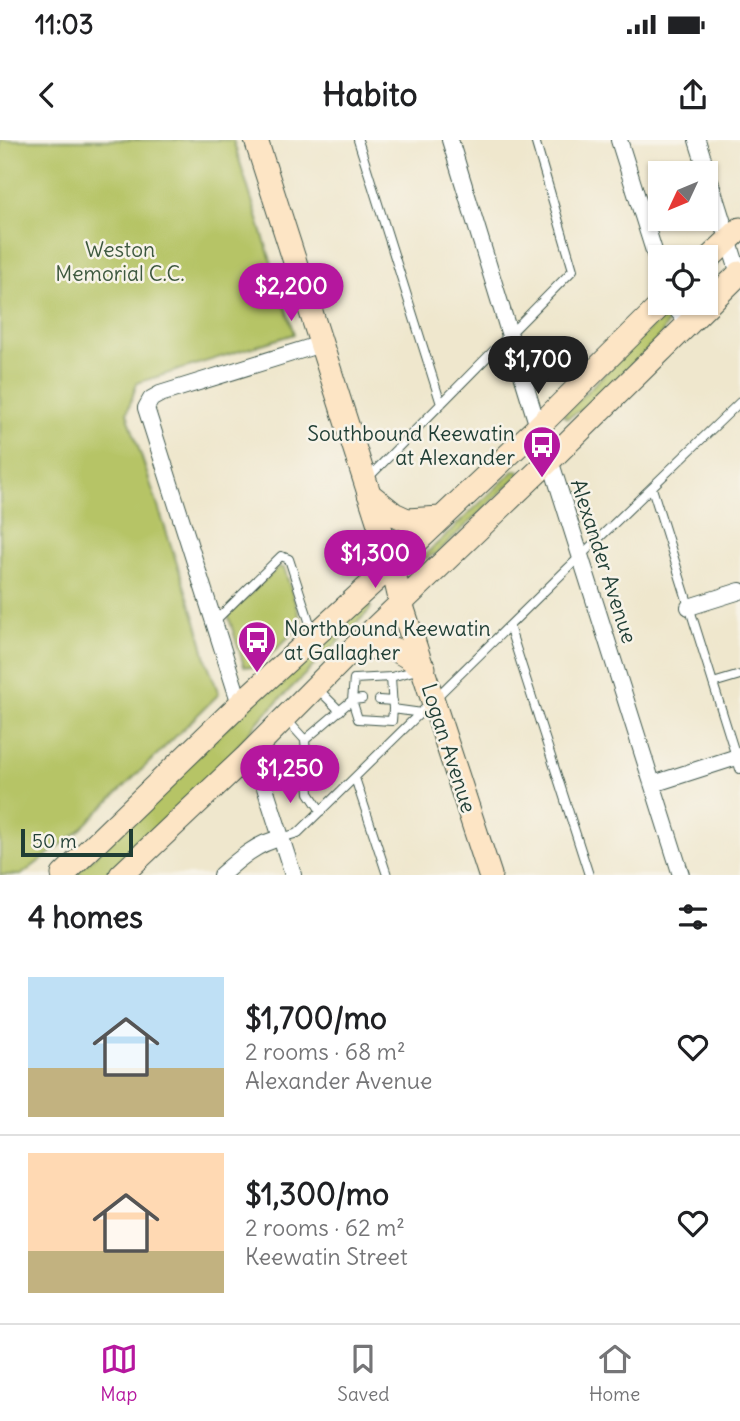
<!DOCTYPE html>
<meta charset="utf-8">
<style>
body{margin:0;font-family:Delius,sans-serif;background:#f2f2f2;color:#202124;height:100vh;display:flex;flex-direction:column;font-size:26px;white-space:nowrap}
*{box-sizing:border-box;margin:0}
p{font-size:23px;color:#757577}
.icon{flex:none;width:38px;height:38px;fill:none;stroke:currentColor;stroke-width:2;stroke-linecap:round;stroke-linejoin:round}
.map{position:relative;height:735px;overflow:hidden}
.panel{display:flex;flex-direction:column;background:#fff;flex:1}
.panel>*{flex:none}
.needle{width:46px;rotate:226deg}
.buttons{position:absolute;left:648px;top:21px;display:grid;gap:14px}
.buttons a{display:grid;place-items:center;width:70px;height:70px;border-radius:0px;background:#fff;box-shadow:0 2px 5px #0004;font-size:35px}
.scale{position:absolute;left:21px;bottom:18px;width:112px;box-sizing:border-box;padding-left:7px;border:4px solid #1f3d34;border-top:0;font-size:19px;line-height:24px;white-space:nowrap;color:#1f3d34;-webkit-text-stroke:5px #f7f3e8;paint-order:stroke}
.price{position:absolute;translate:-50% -60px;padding:0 16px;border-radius:24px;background:#b5179e;color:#fff;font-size:23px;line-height:46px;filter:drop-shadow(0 2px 4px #0008)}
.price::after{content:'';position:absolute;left:50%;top:42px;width:21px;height:16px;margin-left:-10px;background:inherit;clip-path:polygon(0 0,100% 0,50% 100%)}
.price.selected{background:#222;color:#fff}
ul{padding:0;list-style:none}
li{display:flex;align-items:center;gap:21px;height:175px;padding:0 28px}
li+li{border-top:2px solid #e0e0e0}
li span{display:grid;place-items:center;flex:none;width:196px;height:140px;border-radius:0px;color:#555}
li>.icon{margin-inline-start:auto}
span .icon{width:84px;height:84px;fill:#fffc;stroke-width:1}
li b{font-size:30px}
h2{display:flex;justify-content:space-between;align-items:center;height:84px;padding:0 28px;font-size:30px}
.status{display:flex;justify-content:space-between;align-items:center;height:49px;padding:0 35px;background:#fff;direction:ltr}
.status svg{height:19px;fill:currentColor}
header{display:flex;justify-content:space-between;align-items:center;height:91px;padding:0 28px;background:#fff;font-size:32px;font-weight:800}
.tabs{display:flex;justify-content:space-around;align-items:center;height:98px;border-top:2px solid #e0e0e0;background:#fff;font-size:19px;color:#757577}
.tabs a{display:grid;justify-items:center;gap:4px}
.tabs .selected{color:#b5179e}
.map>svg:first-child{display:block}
.green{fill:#b6c466;stroke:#6a804d;stroke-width:2}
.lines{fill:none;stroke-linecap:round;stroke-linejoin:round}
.service-casing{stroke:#3e564b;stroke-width:10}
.minor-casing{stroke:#3e564b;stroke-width:18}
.secondary-casing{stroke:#3e564b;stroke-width:25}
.service{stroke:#fff;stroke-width:8}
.minor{stroke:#fff;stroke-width:16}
.secondary{stroke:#fde5c5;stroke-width:23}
.labels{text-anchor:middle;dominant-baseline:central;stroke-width:5;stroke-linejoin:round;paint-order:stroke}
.park-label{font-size:21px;fill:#3d583e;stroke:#f7f3e8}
.poi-label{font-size:21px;fill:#1f3d34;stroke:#f7f3e8;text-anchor:end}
.street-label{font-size:21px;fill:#1f3d34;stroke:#f7f3e8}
</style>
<div class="status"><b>11:03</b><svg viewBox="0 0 49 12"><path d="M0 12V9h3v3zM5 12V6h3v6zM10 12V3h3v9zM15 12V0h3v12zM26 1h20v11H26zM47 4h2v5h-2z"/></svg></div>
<header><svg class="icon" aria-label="back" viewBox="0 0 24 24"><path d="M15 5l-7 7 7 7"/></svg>Habito<svg class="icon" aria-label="share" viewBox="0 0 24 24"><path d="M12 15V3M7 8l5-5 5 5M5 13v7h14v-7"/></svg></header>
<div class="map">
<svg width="740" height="735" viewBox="0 0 740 735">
<rect width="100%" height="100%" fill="#f7f3e8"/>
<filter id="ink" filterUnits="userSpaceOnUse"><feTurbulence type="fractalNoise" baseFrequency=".0143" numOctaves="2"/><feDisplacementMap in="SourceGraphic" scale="14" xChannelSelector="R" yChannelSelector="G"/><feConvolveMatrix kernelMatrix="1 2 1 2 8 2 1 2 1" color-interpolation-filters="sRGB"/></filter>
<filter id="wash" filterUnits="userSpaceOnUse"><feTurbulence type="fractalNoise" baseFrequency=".00686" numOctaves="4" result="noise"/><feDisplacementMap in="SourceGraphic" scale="28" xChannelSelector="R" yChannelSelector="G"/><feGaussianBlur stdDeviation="1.57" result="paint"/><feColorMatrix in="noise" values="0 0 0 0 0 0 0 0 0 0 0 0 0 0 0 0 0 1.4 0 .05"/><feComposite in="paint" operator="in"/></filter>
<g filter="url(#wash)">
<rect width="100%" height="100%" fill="#efe7cd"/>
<!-- green -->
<path class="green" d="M0 0H233L294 194 137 243 127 273 197 484 207 522 219 554 78 692 21 735H0Z
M666 177 668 181 661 196 590 265 567 278 563 275 661 178Z
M515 330 520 331 516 338 437 413 425 419V415Z
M278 427 284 428 302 484 257 528 244 526 228 475Z
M366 464 371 467 369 471 263 576 232 613 209 637 106 735H75L232 582Z"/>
</g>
<g filter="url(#ink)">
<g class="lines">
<defs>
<path id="service" d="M358 0 441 264
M367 339 573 130 535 0
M652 348 740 629
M215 481 281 416 289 419 313 493
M509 486 589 735
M421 529 391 537 393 569 422 573
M391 537 354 539 352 560 358 579 392 581 393 569
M713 543 740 535
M317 548 340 571
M379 560 393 561
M287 580 305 600 309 653 321 671
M305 600 352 560 362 559
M355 638 387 735
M281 698 298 693 568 428 740 262"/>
<path id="minor" d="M450 0 538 287 550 320 681 735
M619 0 660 130
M697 0 740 137
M672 163 689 185
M689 467 740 451
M240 564 146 268 151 259 160 254 321 204
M247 616 261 635 293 735
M653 644 740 616
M221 735C239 719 257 703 281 698"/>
<path id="secondary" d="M256 0 392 425 401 463 490 735
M705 122 740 89
M369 354 394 374 407 380 441 378
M351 511C390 502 392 506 424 528
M63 735 240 564 392 425 538 287 663 163
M121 735 247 616 351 511 550 320 740 133"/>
</defs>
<!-- service casing -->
<use href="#service" class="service-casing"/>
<!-- minor casing -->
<use href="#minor" class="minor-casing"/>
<!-- secondary casing -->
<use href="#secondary" class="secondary-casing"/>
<!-- service -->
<use href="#service" class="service"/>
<!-- minor -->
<use href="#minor" class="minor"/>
<!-- secondary -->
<use href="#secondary" class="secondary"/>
</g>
</g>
<!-- icons -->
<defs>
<symbol id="bus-pin" viewBox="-11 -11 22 30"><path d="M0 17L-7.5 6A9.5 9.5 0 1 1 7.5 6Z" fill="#b5179e" stroke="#f7f3e8"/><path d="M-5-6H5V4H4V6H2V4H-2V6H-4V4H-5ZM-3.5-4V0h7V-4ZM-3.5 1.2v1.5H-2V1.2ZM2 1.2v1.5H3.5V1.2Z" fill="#fff"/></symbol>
</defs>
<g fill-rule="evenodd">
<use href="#bus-pin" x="520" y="283" width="44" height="60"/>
<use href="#bus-pin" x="235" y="478" width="44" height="60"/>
</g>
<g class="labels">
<!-- park labels -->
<g class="park-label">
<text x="120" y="109">Weston<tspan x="120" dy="24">Memorial C.C.</tspan></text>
</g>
<!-- poi labels -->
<g class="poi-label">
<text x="515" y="293">Southbound Keewatin<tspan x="515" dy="24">at Alexander</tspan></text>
<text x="284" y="488" text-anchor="start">Northbound Keewatin<tspan x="284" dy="24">at Gallagher</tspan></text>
</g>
<!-- street labels -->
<g class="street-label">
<text transform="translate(604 421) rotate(72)">Alexander Avenue</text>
<text transform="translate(449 608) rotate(72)">Logan Avenue</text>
</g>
</g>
</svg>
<div class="buttons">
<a><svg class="needle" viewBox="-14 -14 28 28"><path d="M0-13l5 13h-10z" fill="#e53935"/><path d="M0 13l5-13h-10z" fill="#757577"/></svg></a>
<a><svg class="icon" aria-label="locate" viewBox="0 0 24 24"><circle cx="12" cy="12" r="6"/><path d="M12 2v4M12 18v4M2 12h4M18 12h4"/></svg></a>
</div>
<div class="scale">50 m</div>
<b class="price" style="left:291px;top:183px">$2,200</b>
<b class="price selected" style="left:538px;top:256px">$1,700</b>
<b class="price" style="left:375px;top:450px">$1,300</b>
<b class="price" style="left:290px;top:665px">$1,250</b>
</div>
<section class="panel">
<h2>4 homes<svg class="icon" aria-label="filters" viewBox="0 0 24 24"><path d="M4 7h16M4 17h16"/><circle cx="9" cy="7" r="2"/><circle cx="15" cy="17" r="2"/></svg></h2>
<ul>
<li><span style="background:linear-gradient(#bfe0f5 65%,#c2b280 0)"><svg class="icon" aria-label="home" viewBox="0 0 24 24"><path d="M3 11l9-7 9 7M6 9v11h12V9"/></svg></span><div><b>$1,700/mo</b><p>2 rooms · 68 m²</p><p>Alexander Avenue</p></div><svg class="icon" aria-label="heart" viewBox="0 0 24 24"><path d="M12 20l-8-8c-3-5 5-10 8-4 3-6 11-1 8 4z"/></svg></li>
<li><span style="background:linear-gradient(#ffd9b3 70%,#c2b280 0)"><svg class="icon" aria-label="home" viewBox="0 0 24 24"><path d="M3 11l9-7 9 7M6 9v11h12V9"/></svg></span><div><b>$1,300/mo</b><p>2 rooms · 62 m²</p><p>Keewatin Street</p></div><svg class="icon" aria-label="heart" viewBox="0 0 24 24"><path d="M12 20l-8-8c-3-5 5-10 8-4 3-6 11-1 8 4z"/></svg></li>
</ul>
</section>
<nav class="tabs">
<a class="selected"><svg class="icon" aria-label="map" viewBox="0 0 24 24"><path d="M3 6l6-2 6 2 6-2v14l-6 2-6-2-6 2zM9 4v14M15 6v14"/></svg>Map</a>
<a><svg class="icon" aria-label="saved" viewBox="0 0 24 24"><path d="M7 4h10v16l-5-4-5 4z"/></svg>Saved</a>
<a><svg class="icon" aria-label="home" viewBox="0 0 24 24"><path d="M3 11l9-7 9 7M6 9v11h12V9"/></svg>Home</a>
</nav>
